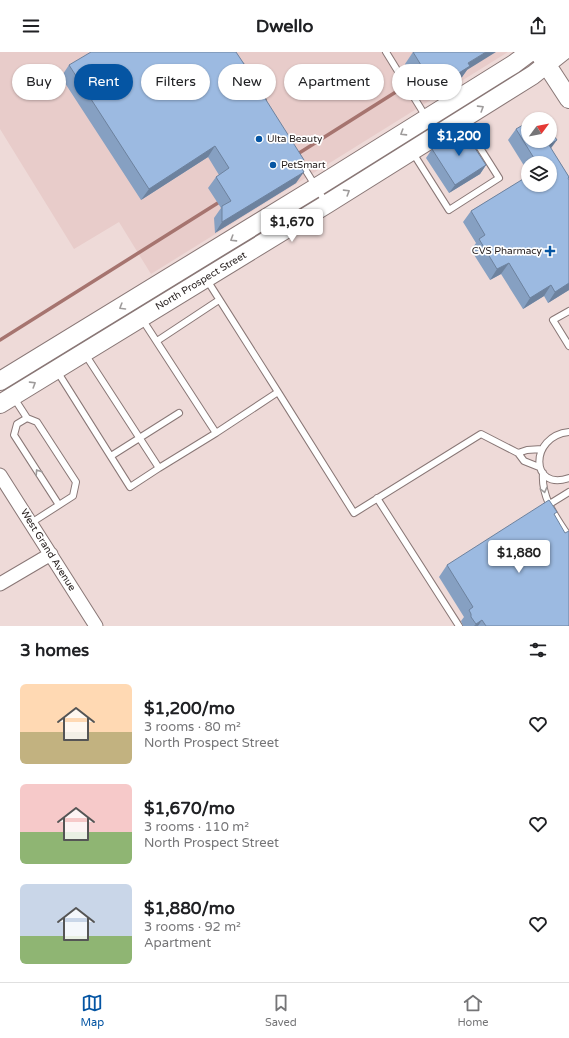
<!DOCTYPE html>
<meta charset="utf-8">
<style>
body{margin:0;font-family:"Varela Round",sans-serif;background:#f2f2f2;color:#202124;height:100vh;display:flex;flex-direction:column;font-size:15px;white-space:nowrap}
*{box-sizing:border-box;margin:0}
p{font-size:13px;color:#757577}
.icon{flex:none;width:22px;height:22px;fill:none;stroke:currentColor;stroke-width:2;stroke-linecap:round;stroke-linejoin:round}
.map{position:relative;height:574px;overflow:hidden}
.sheet{display:flex;flex-direction:column;background:#fff;flex:1}
.sheet>*{flex:none}
.guide{position:absolute;left:12px;top:12px;width:545px;height:36px;display:flex;gap:8px}
.needle{width:26px;rotate:58deg}
.buttons{position:absolute;left:521px;top:60px;display:grid;gap:8px}
.buttons a{display:grid;place-items:center;width:36px;height:36px;border-radius:50%;background:#fff;box-shadow:0 1px 3px #0004;font-size:20px}
.price{position:absolute;translate:-50% -34px;padding:0 9px;border-radius:4px;background:#fff;color:#222;font-size:13px;line-height:26px;filter:drop-shadow(0 1px 2px #0008)}
.price::after{content:'';position:absolute;left:50%;top:24px;width:12px;height:9px;margin-left:-6px;background:inherit;clip-path:polygon(0 0,100% 0,50% 100%)}
.price.selected{background:#0555a3;color:#fff}
ul{padding:0;list-style:none}
li{display:flex;align-items:center;gap:12px;height:100px;padding:0 20px}
li span{display:grid;place-items:center;flex:none;width:112px;height:80px;border-radius:6px;color:#555}
li>.icon{margin-inline-start:auto}
span .icon{width:48px;height:48px;fill:#fffc;stroke-width:1}
li b{font-size:17px}
h2{display:flex;justify-content:space-between;align-items:center;height:48px;padding:0 20px;font-size:17px}
.pill{padding:0 14px;border-radius:18px;background:#fff;box-shadow:0 1px 3px #0004;font-size:14px;line-height:36px}
.pill.selected{background:#0555a3;color:#fff}
header{display:flex;justify-content:space-between;align-items:center;height:52px;padding:0 20px;background:#fff;font-size:18px;font-weight:800}
.tabs{display:flex;justify-content:space-around;align-items:center;height:56px;border-top:1px solid #e0e0e0;background:#fff;font-size:11px;color:#757577}
.tabs a{display:grid;justify-items:center;gap:2px}
.tabs .selected{color:#0555a3}
.map>svg:first-child{display:block}
.built{fill:#e8ccca}
.lines{fill:none;stroke-linecap:round;stroke-linejoin:round}
.stream{stroke:#a6746f;stroke-width:3.5}
.lane-casing{stroke:#897776;stroke-width:8}
.street-casing{stroke:#897776;stroke-width:15}
.secondary-casing{stroke:#897776;stroke-width:20}
.lane{stroke:#fff;stroke-width:6}
.street{stroke:#fff;stroke-width:13}
.secondary{stroke:#fff;stroke-width:18}
.wall{fill:#86a0c2}
.shaded-wall{fill:#6d829e}
.building{fill:#9cbae1;stroke:#6d829e}
.oneway{stroke:#9e9b9b}
.poi-dot{fill:#0555a3;stroke:#fff;stroke-width:1.5}
.labels{text-anchor:middle;dominant-baseline:central;stroke-width:3.5;stroke-linejoin:round;paint-order:stroke}
.poi-label{font-size:10px;fill:#282120;stroke:#fff;text-anchor:start}
.street-label{font-size:10px;fill:#282120;stroke:#fff}
</style>
<header><svg class="icon" aria-label="menu" viewBox="0 0 24 24"><path d="M4 6h16M4 12h16M4 18h16"/></svg>Dwello<svg class="icon" aria-label="share" viewBox="0 0 24 24"><path d="M12 15V3M7 8l5-5 5 5M5 13v7h14v-7"/></svg></header>
<div class="map">
<svg width="569" height="574" viewBox="0 0 569 574">
<rect width="100%" height="100%" fill="#eedad8"/>
<!-- built -->
<path class="built" d="M0 0H508L151 222 119 170 74 197 0 77Z"/>
<g class="lines">
<!-- stream -->
<path class="stream" d="M296 103 418 26
M0 288 221 149"/>
<defs>
<path id="lane" d="M386 0 426 65
M241 14 263 49
M413 101 449 158 499 126 463 69
M298 106 326 151
M569 259 553 268 569 294
M142 267 216 381 278 340 207 228
M157 289 219 248
M85 302 159 416 216 381
M57 319 130 435 159 416
M278 340 354 461 481 382 518 401 524 409 539 415
M14 346 27 366 37 370 76 430 73 444 31 471
M27 366 17 372 14 383 59 453
M569 380C529 384 530 440 569 426
M518 401 527 398 542 397
M111 404 179 361
M543 421C541 446 556 465 569 485
M377 446 459 574
M548 453 569 440"/>
<path id="street" d="M0 423 96 574
M0 532 51 502"/>
<path id="secondary" d="M541 4 569 47
M0 329 317 135 514 12 530 0
M0 352 327 152 533 23 562 0"/>
</defs>
<!-- lane casing -->
<use href="#lane" class="lane-casing"/>
<!-- street casing -->
<use href="#street" class="street-casing"/>
<!-- secondary casing -->
<use href="#secondary" class="secondary-casing"/>
<!-- lane -->
<use href="#lane" class="lane"/>
<!-- street -->
<use href="#street" class="street"/>
<!-- secondary -->
<use href="#secondary" class="secondary"/>
</g>
<!-- wall -->
<path class="wall" d="M413 0 467 18 462 25 427 47 405 12Z
M69 13 244 26 300 114 296 131 215 181 214 166 221 156 208 136 216 125 219 123 208 105 141 148 61 25Z
M516 77 551 97 569 125 568 126 569 128V238L548 251 544 244 523 257 501 222 490 228 471 198 476 191 463 170 471 159 550 111H528V120L508 88Z
M432 97 486 113 480 122 449 141 426 106Z
M555 463 569 574H463L461 569 464 565 439 525 447 513Z"/>
<!-- shaded-wall -->
<path class="shaded-wall" d="M486 0H496L467 18 462 25 427 47 435 36 468 11Z
M557 88 549 99V93Z
M215 94 208 105 141 148 149 137Z
M304 108 296 120 299 112Z
M486 113 480 122 449 141 455 133Z
M304 120 296 131 215 181 222 170Z
M509 211 501 222 490 228 497 217Z
M569 231V238L548 251 555 240Z
M551 233 544 244 523 257 530 246Z
M482 568 478 574H474L476 572Z"/>
<!-- building -->
<path class="building" d="M91 0H236L246 15 244 26 256 44 261 40 304 108 299 112 304 120 222 170V154L231 149 216 125 229 116 215 94 149 137 69 13Z
M413 0H486L468 11 470 14 435 36Z
M540 62 543 67H532Z
M528 70V89H550V78L557 88 549 93 569 125 568 126 569 128V231L555 240 551 233 530 246 509 211 497 217 479 187 485 183 471 159 528 124V133H550V111H537L516 77Z
M463 78 486 113 455 133 432 97Z
M549 448 557 460 554 462 565 481 569 479V574H486L482 568 476 572 471 565V562L469 558 473 555 447 513Z"/>
<!-- one-way arrows -->
<defs><path id="oneway-chevron" d="M-2-3.5L2.5 0L-2 3.5" fill="none" stroke-width="1.6" stroke-linecap="round" stroke-linejoin="round"/></defs>
<g class="oneway">
<use href="#oneway-chevron" transform="translate(481 56) rotate(-32)"/>
<use href="#oneway-chevron" transform="translate(403 81) rotate(148)"/>
<use href="#oneway-chevron" transform="translate(347 140) rotate(-32)"/>
<use href="#oneway-chevron" transform="translate(233 187) rotate(148)"/>
<use href="#oneway-chevron" transform="translate(122 255) rotate(149)"/>
<use href="#oneway-chevron" transform="translate(33 332) rotate(-32)"/>
<use href="#oneway-chevron" transform="translate(38 420) rotate(-123)"/>
<use href="#oneway-chevron" transform="translate(544 438) rotate(76)"/>
</g>
<!-- markers -->
<g class="poi-dot">
<circle cx="259" cy="87" r="4"/>
<circle cx="273" cy="113" r="4"/>
<path d="M548 193h4v4h4v4h-4v4h-4v-4h-4v-4h4z"/>
</g>
<g class="labels">
<!-- poi labels -->
<g class="poi-label">
<text x="267" y="87">Ulta Beauty</text>
<text x="281" y="113">PetSmart</text>
<text x="542" y="199" text-anchor="end">CVS Pharmacy</text>
</g>
<!-- street labels -->
<g class="street-label">
<text transform="translate(201 229) rotate(-31)">North Prospect Street</text>
<text transform="translate(48 498) rotate(58)">West Grand Avenue</text>
</g>
</g>
</svg>
<div class="buttons">
<a><svg class="needle" viewBox="-14 -14 28 28"><path d="M0-13l5 13h-10z" fill="#e53935"/><path d="M0 13l5-13h-10z" fill="#757577"/></svg></a>
<a><svg class="icon" aria-label="layers" viewBox="0 0 24 24"><path d="M12 4l9 5-9 5-9-5zM3 14l9 5 9-5"/></svg></a>
</div>
<b class="price selected" style="left:459px;top:105px">$1,200</b>
<b class="price" style="left:292px;top:191px">$1,670</b>
<b class="price" style="left:519px;top:522px">$1,880</b>
<div class="guide">
<a class="pill">Buy</a>
<a class="pill selected">Rent</a>
<a class="pill">Filters</a>
<a class="pill">New</a>
<a class="pill">Apartment</a>
<a class="pill">House</a>
</div>
</div>
<section class="sheet">
<h2>3 homes<svg class="icon" aria-label="filters" viewBox="0 0 24 24"><path d="M4 7h16M4 17h16"/><circle cx="9" cy="7" r="2"/><circle cx="15" cy="17" r="2"/></svg></h2>
<ul>
<li><span style="background:linear-gradient(#ffd9b3 60%,#c2b280 0)"><svg class="icon" aria-label="home" viewBox="0 0 24 24"><path d="M3 11l9-7 9 7M6 9v11h12V9"/></svg></span><div><b>$1,200/mo</b><p>3 rooms · 80 m²</p><p>North Prospect Street</p></div><svg class="icon" aria-label="heart" viewBox="0 0 24 24"><path d="M12 20l-8-8c-3-5 5-10 8-4 3-6 11-1 8 4z"/></svg></li>
<li><span style="background:linear-gradient(#f6c9c9 60%,#8fb573 0)"><svg class="icon" aria-label="home" viewBox="0 0 24 24"><path d="M3 11l9-7 9 7M6 9v11h12V9"/></svg></span><div><b>$1,670/mo</b><p>3 rooms · 110 m²</p><p>North Prospect Street</p></div><svg class="icon" aria-label="heart" viewBox="0 0 24 24"><path d="M12 20l-8-8c-3-5 5-10 8-4 3-6 11-1 8 4z"/></svg></li>
<li><span style="background:linear-gradient(#c9d6e8 65%,#8fb573 0)"><svg class="icon" aria-label="home" viewBox="0 0 24 24"><path d="M3 11l9-7 9 7M6 9v11h12V9"/></svg></span><div><b>$1,880/mo</b><p>3 rooms · 92 m²</p><p>Apartment</p></div><svg class="icon" aria-label="heart" viewBox="0 0 24 24"><path d="M12 20l-8-8c-3-5 5-10 8-4 3-6 11-1 8 4z"/></svg></li>
</ul>
</section>
<nav class="tabs">
<a class="selected"><svg class="icon" aria-label="map" viewBox="0 0 24 24"><path d="M3 6l6-2 6 2 6-2v14l-6 2-6-2-6 2zM9 4v14M15 6v14"/></svg>Map</a>
<a><svg class="icon" aria-label="saved" viewBox="0 0 24 24"><path d="M7 4h10v16l-5-4-5 4z"/></svg>Saved</a>
<a><svg class="icon" aria-label="home" viewBox="0 0 24 24"><path d="M3 11l9-7 9 7M6 9v11h12V9"/></svg>Home</a>
</nav>
